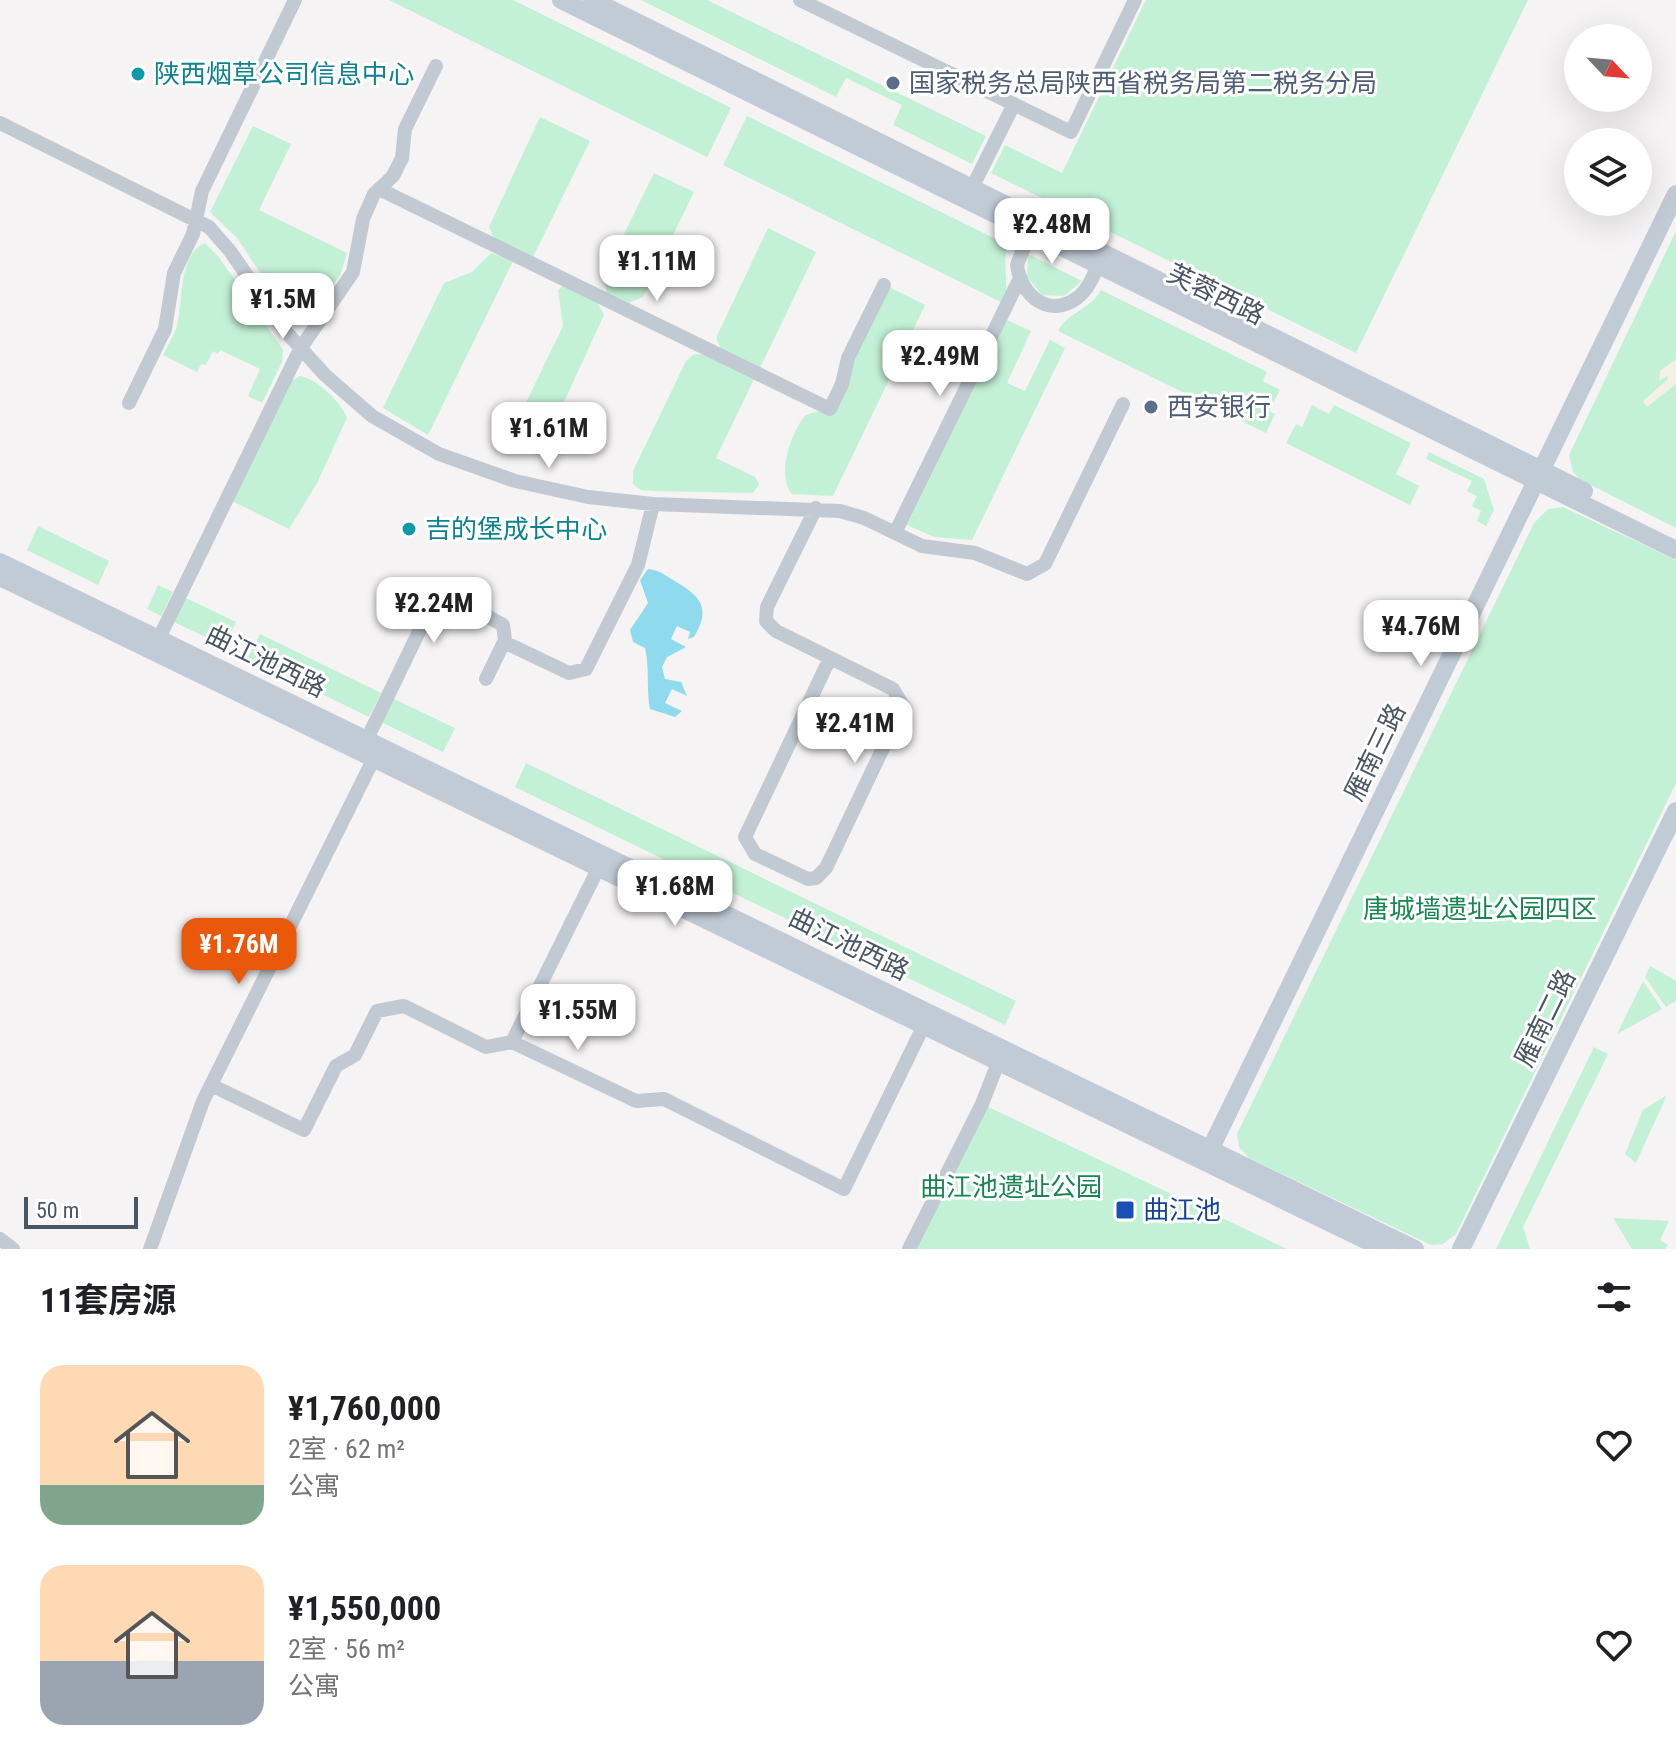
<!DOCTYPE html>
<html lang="zh">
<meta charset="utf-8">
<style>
body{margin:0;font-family:"Roboto Condensed","Noto Sans SC",sans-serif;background:#f2f2f2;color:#202124;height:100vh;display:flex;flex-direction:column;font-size:30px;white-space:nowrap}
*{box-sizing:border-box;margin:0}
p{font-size:26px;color:#757577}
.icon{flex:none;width:44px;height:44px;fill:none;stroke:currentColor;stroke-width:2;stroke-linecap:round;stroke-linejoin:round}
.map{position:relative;height:1249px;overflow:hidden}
.details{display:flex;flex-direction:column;background:#fff;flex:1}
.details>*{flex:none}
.needle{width:52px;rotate:116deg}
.fabs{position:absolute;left:1564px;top:24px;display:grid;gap:16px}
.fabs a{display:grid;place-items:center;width:88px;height:88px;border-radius:50%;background:#fff;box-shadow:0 8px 32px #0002;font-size:40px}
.scale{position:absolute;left:24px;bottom:20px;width:114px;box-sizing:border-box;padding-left:8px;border:4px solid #4a5661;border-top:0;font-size:22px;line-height:28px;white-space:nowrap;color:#4a5661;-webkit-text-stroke:6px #fff;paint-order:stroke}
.price{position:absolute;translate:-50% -68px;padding:0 18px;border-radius:16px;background:#fff;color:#222;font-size:26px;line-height:52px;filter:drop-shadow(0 2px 4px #0008)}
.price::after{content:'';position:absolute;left:50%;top:48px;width:24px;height:18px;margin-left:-12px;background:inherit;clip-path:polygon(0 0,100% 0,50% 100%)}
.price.selected{background:#ea580c;color:#fff}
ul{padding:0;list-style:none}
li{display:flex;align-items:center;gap:24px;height:200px;padding:0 40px}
li span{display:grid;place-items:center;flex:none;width:224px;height:160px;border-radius:24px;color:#555}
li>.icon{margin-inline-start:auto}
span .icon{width:96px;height:96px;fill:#fffc;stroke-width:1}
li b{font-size:34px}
h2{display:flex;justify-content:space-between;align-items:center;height:96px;padding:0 40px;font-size:34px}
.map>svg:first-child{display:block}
.green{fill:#c3f1d5}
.sand{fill:#f5f0e5}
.water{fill:#90daee}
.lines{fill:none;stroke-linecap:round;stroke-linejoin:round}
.street{stroke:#c1cad2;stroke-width:14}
.secondary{stroke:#c1cbd6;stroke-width:18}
.culture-dot{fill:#0f9aa8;stroke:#fff;stroke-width:3}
.service-dot{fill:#5c6f8a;stroke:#fff;stroke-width:3}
.transit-dot{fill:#1a4fb4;stroke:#fff;stroke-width:3}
.labels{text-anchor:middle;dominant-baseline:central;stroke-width:6;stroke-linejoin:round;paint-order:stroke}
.culture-label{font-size:26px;fill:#0d838f;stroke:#fff;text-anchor:start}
.service-label{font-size:26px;fill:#4e5e75;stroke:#fff;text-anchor:start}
.street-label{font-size:26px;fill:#4a5661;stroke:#fff}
.park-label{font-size:26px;fill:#17864f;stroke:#fff}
.transit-label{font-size:26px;fill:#164399;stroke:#fff;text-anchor:start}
</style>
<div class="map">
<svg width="1676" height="1249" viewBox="0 0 1676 1249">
<rect width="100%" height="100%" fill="#f5f3f3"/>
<!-- green -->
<path class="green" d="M389 0H513L731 108 707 157Z
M641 0H707L986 136 972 164 893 125 902 105 846 78 836 97Z
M1146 0H1528L1356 353 991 173 1005 145 1062 173Z
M747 116 1008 245C1001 266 1011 284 1003 303L723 165Z
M540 117 590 141 533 257 494 238 489 227Z
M253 126 291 144 259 210 347 253 340 276 302 319 289 316 237 238 210 212Z
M654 173 694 192 643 297 629 303 607 293 603 277Z
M768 228 816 252 760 368 721 349 716 338Z
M1676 231V528L1581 480 1573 472 1569 455Z
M205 243 218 256 283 350 282 362 262 403 248 396 260 369 220 350 218 354 213 351 206 365 201 364 197 372 163 355C168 345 174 336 177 325 183 304 178 253 205 243Z
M491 253 513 261 428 435 383 408 444 283 472 272Z
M1028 254 1082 281 1064 296 1042 295 1027 277Z
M563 286 598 303 604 315 551 430 546 431 528 422 522 411 563 326 558 290Z
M889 287 925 305 833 496 792 494C776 476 791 431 806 415L818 411 832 416 848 384 854 361Z
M1101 290 1267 372 1263 381 1280 390 1269 411 1275 414 1266 433 1058 331C1068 312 1090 310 1101 290Z
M1007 320 1031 331 1007 383 1025 391 1050 340 1065 348 972 540 934 537 907 525Z
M694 354 705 355 754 379 716 458 755 477 759 484 753 493 652 491 641 490 633 484V471L686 361Z
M300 376C316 378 342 403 347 418L317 483 289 529 232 501 291 381Z
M1312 405 1329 414 1334 405 1411 443 1396 474 1419 486 1410 505 1286 443 1296 424 1302 427Z
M1429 452 1484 479 1494 510 1486 526 1477 521 1481 511 1472 506 1477 496 1467 491 1472 481 1426 459Z
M1563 507 1676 560V783L1456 1234 1443 1244 1431 1245 1249 1158 1239 1147 1237 1134 1534 523 1548 509Z
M38 526 109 561 98 585 27 550Z
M158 585 173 592 161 616 147 609Z
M184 597 236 622 224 646 172 621Z
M260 634 381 693 369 717 248 658Z
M392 698 455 728 443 752 381 722Z
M526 763 1016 1001 1005 1025 515 787Z
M1650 966 1676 981V1001L1666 1007 1645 977Z
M1643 981 1662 1009 1617 1034Z
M1594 1047 1608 1054 1523 1227 1530 1249H1496Z
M1667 1095 1636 1163 1625 1154 1643 1110Z
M982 1104 1287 1249H909Z
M1613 1218 1669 1221 1660 1240 1668 1245 1665 1249H1632Z"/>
<!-- sand -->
<path class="sand" d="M1676 359V384L1647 407 1643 401 1668 379 1667 376 1659 381 1660 371Z"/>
<!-- water -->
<path class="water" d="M648 569C660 570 668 577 678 583 703 598 710 610 694 637L688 639 690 632 677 626 671 639 686 647 667 657 662 667 665 679 681 682 687 696 672 689 665 703 682 711 675 717 650 709C646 687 650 669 645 648L633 642 630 630 648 603 640 580Z"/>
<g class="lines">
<!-- street -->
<path class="street" d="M800 0 1071 132 1135 0
M0 123 209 227 230 251 287 333 325 375 372 416 439 454 515 481 588 497 653 504 840 511 864 518 922 546 975 553 1027 574 1045 564 1123 404
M972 188 1014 104
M379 189 830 409 842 384 848 358 884 285
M1030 232 1017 265C1021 295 1048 319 1077 298 1088 290 1093 277 1098 265
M129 403 165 329 174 273 193 234 202 191 295 0
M816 508 767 607 766 621 776 631 893 689 903 706 826 868 816 878 808 879 755 854 745 837 830 658
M895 533 1019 280
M159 638 300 349 353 272 363 219 374 194 393 176 402 158 405 129 436 66
M504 642 569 673 586 669 638 565 653 504
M367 739 431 607 442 598 456 599 503 625 505 640 486 679
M512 1042 599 867
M211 1085 304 1130 336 1066 355 1055 377 1011 404 1006 486 1047 512 1042 636 1101 664 1099 844 1189 924 1025
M0 1239 13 1249
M150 1249 203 1101 378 750
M909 1249 982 1104 1001 1055"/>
<!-- secondary -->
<path class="secondary" d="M561 0 1676 550
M592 0 1584 491
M0 562 1415 1249
M0 577 1384 1249
M1206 1158 1676 194
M1461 1249 1676 811"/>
</g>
<!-- markers -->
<g class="culture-dot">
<circle cx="138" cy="74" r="8"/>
<circle cx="409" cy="529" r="8"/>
</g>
<g class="service-dot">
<circle cx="893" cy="83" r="8"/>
<circle cx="1151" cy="407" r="8"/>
</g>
<rect class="transit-dot" x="1115" y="1200" width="20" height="20" rx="4"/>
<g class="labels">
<!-- culture labels -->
<g class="culture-label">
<text x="154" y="74">陕西烟草公司信息中心</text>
<text x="425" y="529">吉的堡成长中心</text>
</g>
<!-- service labels -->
<g class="service-label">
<text x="909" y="83">国家税务总局陕西省税务局第二税务分局</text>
<text x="1167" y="407">西安银行</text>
</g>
<!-- street labels -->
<g class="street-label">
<text transform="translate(1216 294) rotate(26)">芙蓉西路</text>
<text transform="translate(266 661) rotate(26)">曲江池西路</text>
<text transform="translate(1375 752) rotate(-64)">雁南三路</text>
<text transform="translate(849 944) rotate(26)">曲江池西路</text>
<text transform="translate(1545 1018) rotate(-64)">雁南二路</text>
</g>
<!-- park labels -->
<g class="park-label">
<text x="1480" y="909">唐城墙遗址公园四区</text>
<text x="1011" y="1187">曲江池遗址公园</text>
</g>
<!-- transit labels -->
<g class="transit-label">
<text x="1143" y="1210">曲江池</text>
</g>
</g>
</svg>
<div class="fabs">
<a><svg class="needle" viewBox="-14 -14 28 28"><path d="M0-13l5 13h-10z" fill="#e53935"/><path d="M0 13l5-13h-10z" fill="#757577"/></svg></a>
<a><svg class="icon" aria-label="layers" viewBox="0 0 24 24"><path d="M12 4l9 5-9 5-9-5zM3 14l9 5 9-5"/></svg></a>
</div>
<div class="scale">50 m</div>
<b class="price" style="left:1052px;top:266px">¥2.48M</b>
<b class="price" style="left:657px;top:303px">¥1.11M</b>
<b class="price" style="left:283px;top:341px">¥1.5M</b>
<b class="price" style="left:940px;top:398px">¥2.49M</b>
<b class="price" style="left:549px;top:470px">¥1.61M</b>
<b class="price" style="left:434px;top:645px">¥2.24M</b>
<b class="price" style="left:1421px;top:668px">¥4.76M</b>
<b class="price" style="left:855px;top:765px">¥2.41M</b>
<b class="price" style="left:675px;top:928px">¥1.68M</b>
<b class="price selected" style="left:239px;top:986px">¥1.76M</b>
<b class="price" style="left:578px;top:1052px">¥1.55M</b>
</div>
<section class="details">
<h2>11套房源<svg class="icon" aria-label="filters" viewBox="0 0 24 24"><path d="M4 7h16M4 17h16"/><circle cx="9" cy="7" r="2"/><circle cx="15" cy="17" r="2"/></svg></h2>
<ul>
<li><span style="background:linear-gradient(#ffd9b3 75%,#7fa58c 0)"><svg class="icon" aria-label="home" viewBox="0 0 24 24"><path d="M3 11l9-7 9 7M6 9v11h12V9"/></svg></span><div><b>¥1,760,000</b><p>2室 · 62 m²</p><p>公寓</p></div><svg class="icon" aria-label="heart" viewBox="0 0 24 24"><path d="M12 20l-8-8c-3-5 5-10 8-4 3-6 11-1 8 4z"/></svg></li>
<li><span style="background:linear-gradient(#ffd9b3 60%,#9aa5b1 0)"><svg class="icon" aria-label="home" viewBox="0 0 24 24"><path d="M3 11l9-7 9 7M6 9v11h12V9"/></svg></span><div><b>¥1,550,000</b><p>2室 · 56 m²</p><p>公寓</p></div><svg class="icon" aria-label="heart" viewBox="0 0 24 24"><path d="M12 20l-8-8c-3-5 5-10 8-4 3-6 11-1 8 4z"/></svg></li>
</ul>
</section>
